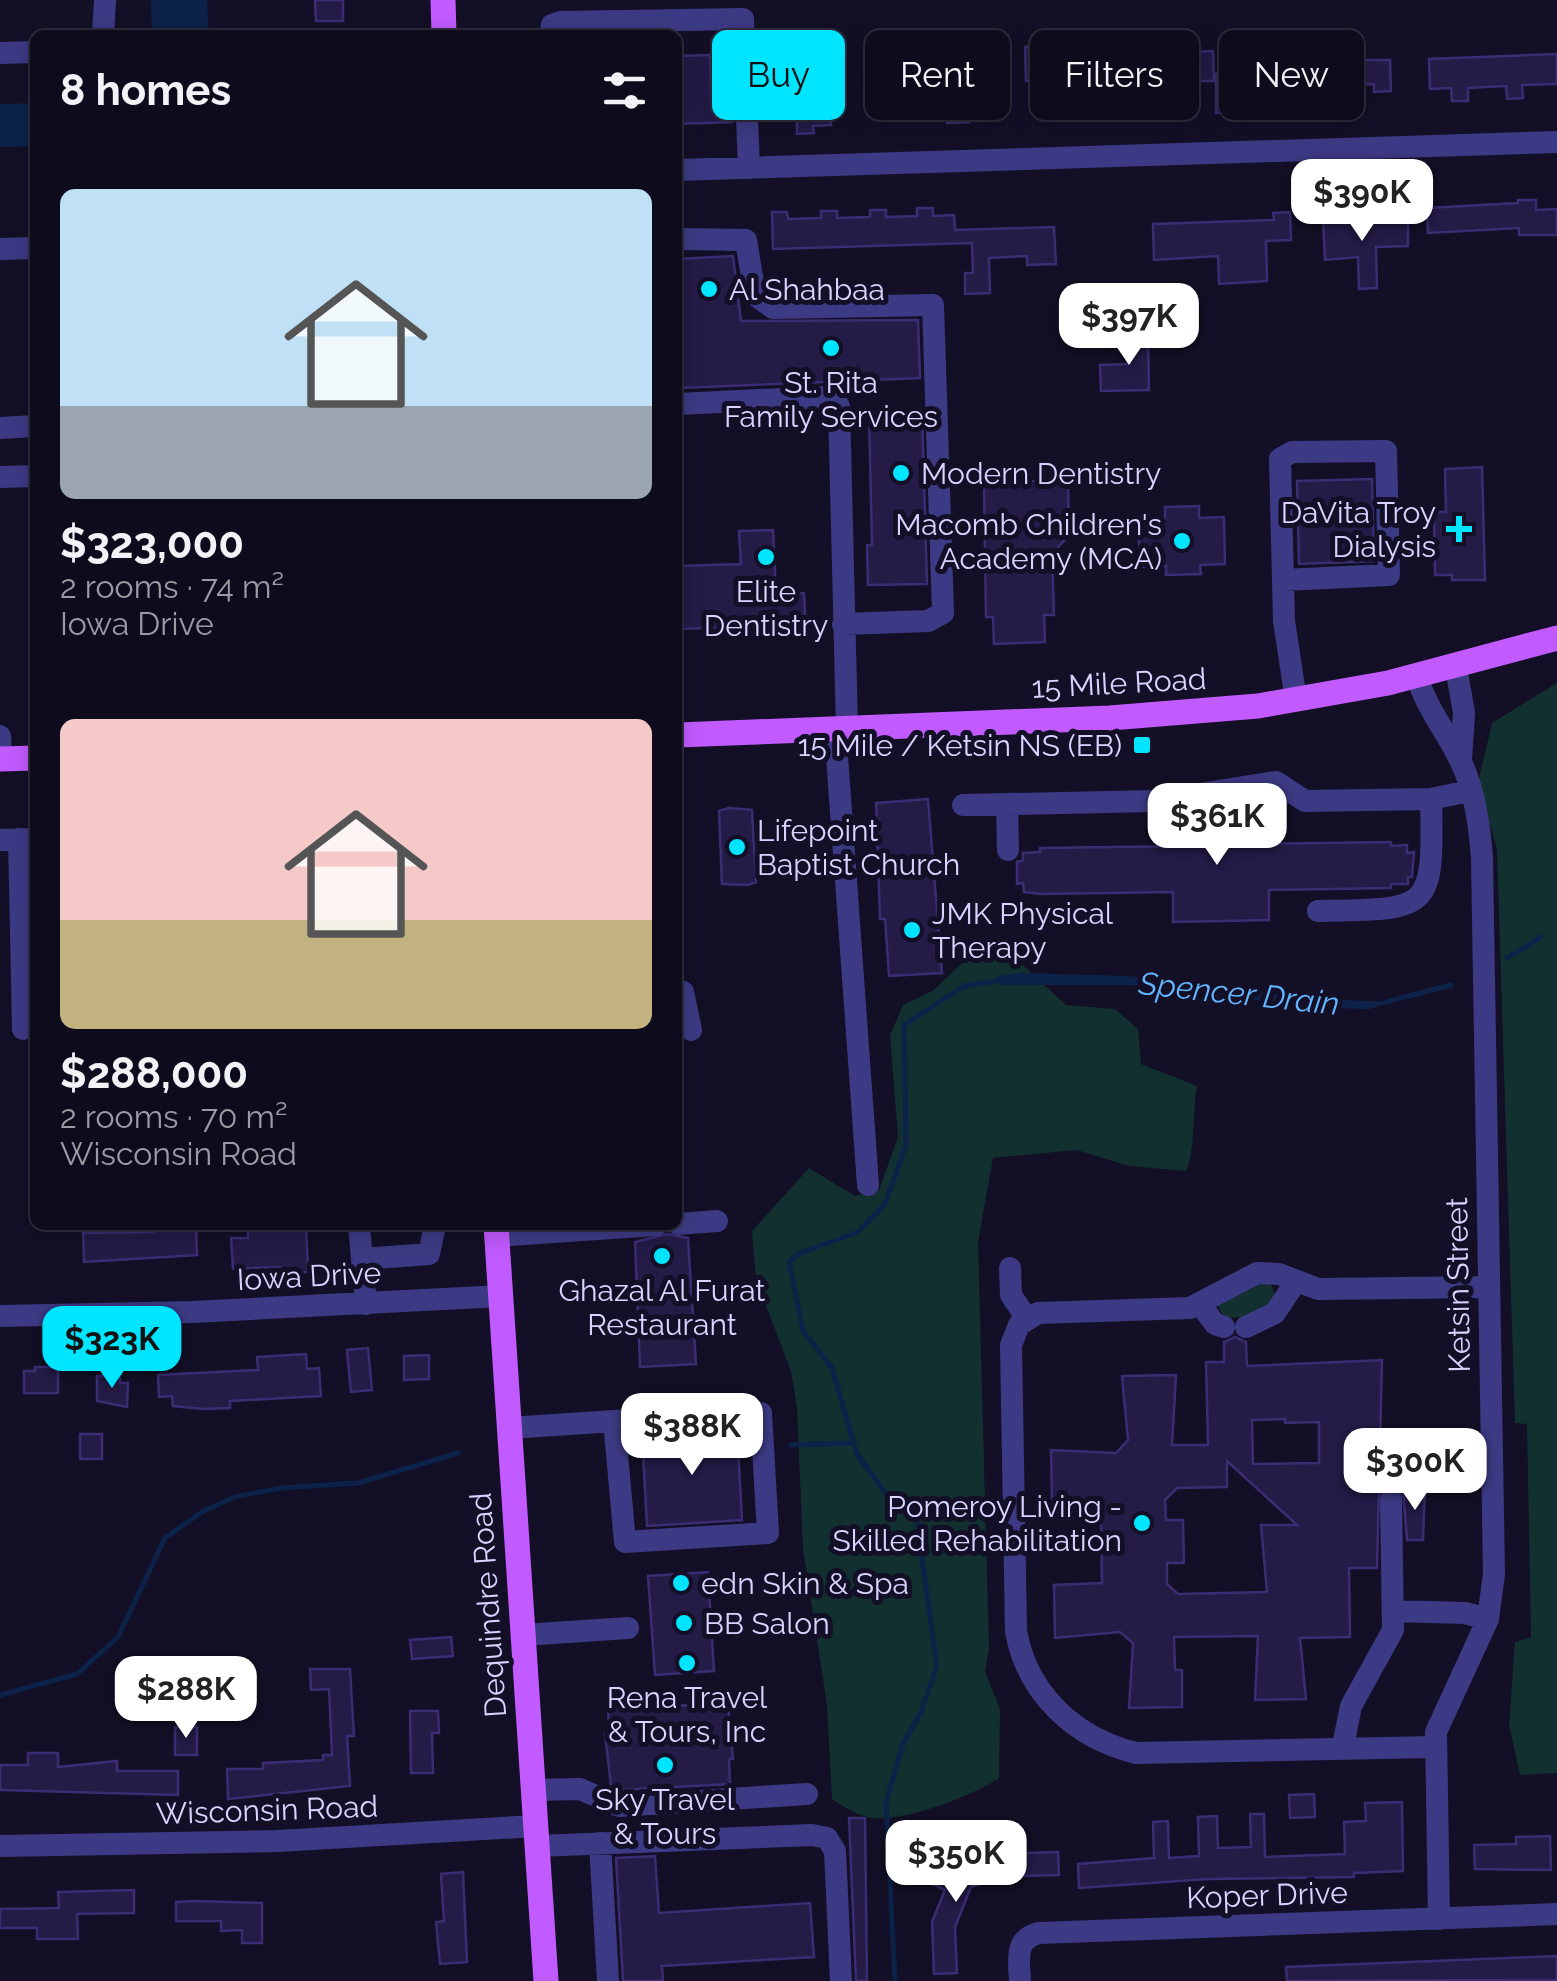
<!DOCTYPE html>
<meta charset="utf-8">
<style>
body{margin:0;font-family:Raleway,sans-serif;background:#171425;color:#f1f3f6;height:100vh;display:flex;flex-direction:column;font-size:38px;white-space:nowrap}
*{box-sizing:border-box;margin:0}
p{font-size:32px;color:#9b9ba3}
.icon{flex:none;width:55px;height:55px;fill:none;stroke:currentColor;stroke-width:2;stroke-linecap:round;stroke-linejoin:round}
.map{position:relative;flex:1;overflow:hidden}
.panel{position:absolute;left:30px;top:30px;width:652px;height:1200px;display:flex;flex-direction:column;background:#0e0b1c;border-radius:15px;box-shadow:0 5px 25px #0003,0 0 0 2px #2e2b3b}
.panel>*{flex:none}
.banner{position:absolute;left:712px;top:30px;width:692px;height:90px;display:flex;gap:20px}
.price{position:absolute;translate:-50% -85px;padding:0 22px;border-radius:20px;background:#fff;color:#222;font-size:32px;line-height:65px;filter:drop-shadow(0 2px 5px #0008)}
.price::after{content:'';position:absolute;left:50%;top:60px;width:30px;height:22px;margin-left:-15px;background:inherit;clip-path:polygon(0 0,100% 0,50% 100%)}
.price.active{background:#00e5ff;color:#111}
ul{padding:0;list-style:none}
li{display:grid;align-content:center;gap:20px;height:530px;padding:0 30px}
li span{display:grid;place-items:center;height:310px;border-radius:15px;color:#555}
li>.icon{margin-inline-start:auto}
span .icon{width:180px;height:180px;fill:#fffc;stroke-width:1}
li b{font-size:42px}
h2{display:flex;justify-content:space-between;align-items:center;height:120px;padding:0 30px;font-size:42px}
.chip{padding:0 35px;border-radius:15px;background:#0e0b1c;box-shadow:0 5px 25px #0003,0 0 0 2px #2e2b3b;font-size:35px;line-height:90px}
.chip.active{background:#00e5ff;color:#111}
.map>svg:first-child{display:block}
.green{fill:#12302f}
.water{fill:#0c2248}
.lines{fill:none;stroke-linecap:round;stroke-linejoin:round}
.stream{stroke:#0c2248;stroke-width:5}
.building{fill:#241b47;stroke:#3b2d73;stroke-width:2.5;fill-rule:evenodd}
.minor{stroke:#3d3a85;stroke-width:22}
.major{stroke:#c25bff;stroke-width:25}
.poi-dot{fill:#00e5ff;stroke:#130f26;stroke-width:4}
.labels{text-anchor:middle;dominant-baseline:central;stroke-width:10;stroke-linejoin:round;paint-order:stroke}
.poi-label{font-size:30px;fill:#d9d4ff;stroke:#130f26;text-anchor:start}
.street-label{font-size:30px;fill:#d9d4ff;stroke:#130f26}
.water-label{font-size:32px;font-style:italic;fill:#62b6ff;stroke:#130f26}
</style>
<div class="map">
<svg width="1557" height="1981" viewBox="0 0 1557 1981">
<rect width="100%" height="100%" fill="#130f26"/>
<!-- green -->
<path class="green" d="M1557 683V1773L1520 1775 1509 1725 1515 1642 1531 1637 1527 1424 1515 1423 1497 850 1478 783 1492 723Z
M1001 945 1066 1005 1115 1009 1138 1029 1141 1064 1197 1086C1192 1114 1196 1148 1186 1171L1129 1166 1077 1150 993 1158 978 1242 989 1648 985 1671 1000 1709 999 1778C975 1795 904 1822 874 1818 858 1816 845 1808 832 1799L827 1705 803 1548 797 1408 791 1371 756 1280 752 1231 809 1168 855 1196 879 1190 898 1137 890 1035 903 1005 934 990 980 946Z
M1255 1283 1271 1285 1277 1299 1250 1317 1224 1318 1217 1304Z"/>
<!-- water -->
<path class="water" d="M151 0H207L209 35H152Z
M35 103V147H0V104Z
M1022 973 1129 976 1321 999 1392 1002 1370 1009 1321 1008 1129 985H1000L997 976Z"/>
<g class="lines">
<!-- stream -->
<path class="stream" d="M1507 958 1541 937
M1386 1002 1451 985
M791 1445 853 1443
M0 1695 77 1674 118 1637 165 1538 202 1512 234 1497 281 1488 358 1483 458 1453
M895 1981 886 1802 903 1744 921 1712 937 1666 916 1515 886 1494 857 1454 832 1368 803 1331 789 1262 800 1253 858 1232 885 1204 906 1145 904 1025 964 986 1002 980"/>
</g>
<!-- building -->
<path class="building" d="M315 0H343V21H316Z
M1042 46 1044 80 1026 81 1025 47Z
M1262 49H1279V73L1305 72V85L1318 84 1319 106H1301L1302 114H1286V107L1277 106 1216 113V74L1262 72Z
M1213 51 1214 81H1194L1193 52Z
M1557 54V84L1522 85 1523 98 1507 99 1506 86 1468 88V101H1452L1451 88 1430 89 1429 59Z
M710 55 711 92H731L732 122 678 124V56Z
M1357 60H1390L1391 91 1374 92V84L1357 85Z
M1049 81H1069V118L1049 119Z
M775 82H790V89H830L831 125 813 126 814 133 797 134V110H773Z
M1128 87H1155V111H1129Z
M968 90 969 122 947 123 946 91Z
M1518 200H1536V210L1557 209V235H1519V228L1428 233 1427 208 1518 203Z
M917 208H933V216L954 215 955 230 1054 227 1056 264 1027 265V256L989 258 990 293 965 294V273H973L972 243 773 249 772 212H787L788 219 821 218V211H837V218L870 217V210H886V217L917 216Z
M1290 212 1291 240 1266 241 1267 281 1219 284 1218 256 1154 260 1153 224 1274 220 1273 213Z
M1341 216 1342 223 1408 222V246L1376 247 1377 288 1359 289 1358 257 1325 260 1323 217Z
M733 256 741 321 918 320 920 378 681 388 678 259Z
M1127 334H1148L1149 390 1101 391 1100 365 1128 364Z
M922 413 927 584 868 585 867 545H872L869 414Z
M1482 467 1485 580H1452V575H1435L1434 512H1446L1445 469Z
M1372 479 1374 561 1299 564 1297 481Z
M1009 480 1068 483 1069 535 1052 554 1054 615H1044L1045 642 994 644 993 617H986L984 485Z
M1199 506V518L1224 517 1225 564 1200 565 1201 574 1166 575V566L1140 567 1138 520 1165 519V507Z
M773 530 776 594 804 593 806 633 742 636V627L678 629V566L741 564 739 531Z
M928 799 942 973 889 976 885 919H880L876 803Z
M1269 800 1281 812 1246 844 1391 842V846L1407 845V853L1414 852 1412 877H1408V884H1391V888L1269 890V920L1173 922V892L1041 894 1024 892 1023 883 1017 884V862L1023 860V853L1040 852V848L1189 846 1188 814 1242 813 1248 819Z
M729 808 752 810 756 882 747 885 722 884 719 811Z
M153 1225H196L197 1255 84 1262 83 1233 153 1232Z
M248 1225H306L308 1272 281 1273 280 1267 233 1269 231 1238H248Z
M667 1234 688 1238 696 1364 640 1367 635 1242Z
M1235 1337 1246 1342 1247 1366 1382 1360 1377 1568H1349L1350 1637 1300 1638 1306 1699 1255 1700 1258 1636 1174 1637 1175 1670H1182V1707L1129 1708 1133 1643 1120 1632 1055 1638 1054 1585 1102 1583 1101 1525 1100 1501H1052L1051 1450 1116 1453 1128 1440 1122 1376 1176 1375 1172 1445H1208L1206 1362H1224V1342ZM1285 1419V1423L1319 1422V1463L1253 1464 1252 1420ZM1227 1461 1297 1525H1261L1267 1592 1178 1594 1167 1584V1563H1184L1183 1520H1166L1165 1500 1177 1488 1227 1487Z
M368 1348 372 1390 351 1392 347 1350Z
M306 1354 307 1369 319 1368 321 1396 230 1401V1408L203 1409 173 1406 172 1396 159 1397 158 1375 258 1370 257 1357Z
M429 1355V1379L404 1380V1356Z
M35 1367H58V1393H24V1371H35Z
M97 1376H120V1383H128L127 1407 97 1401Z
M737 1429 742 1520 647 1526 642 1435Z
M80 1434H102V1459H80Z
M1425 1489 1423 1540H1407L1403 1490Z
M708 1572 714 1671 655 1675 648 1576Z
M451 1637 453 1656 412 1659 410 1640Z
M310 1669H350L354 1736H347L350 1786 228 1799 227 1769H263V1763L323 1760V1755H332L329 1689 311 1690Z
M728 1704 733 1759H729L730 1784 619 1790 611 1786 605 1734H609L608 1708Z
M410 1711H438L439 1733H432L433 1773H411Z
M175 1727H197V1755H175Z
M28 1753H58V1767L117 1761V1771H178V1795L0 1790V1765H28Z
M1314 1794 1315 1817 1290 1818 1289 1795Z
M1402 1802 1403 1871 1354 1873V1877L1209 1879 1079 1888 1078 1864 1154 1858 1153 1822 1168 1821 1169 1858 1199 1856 1198 1817 1217 1816 1218 1848 1251 1847 1250 1814H1264L1265 1857 1345 1854 1344 1822 1366 1821 1365 1803Z
M849 1818H865L867 1981H856Z
M1550 1836 1551 1870 1475 1869 1474 1845 1516 1844V1837Z
M1058 1852 1059 1875 1025 1876 1024 1853Z
M997 1853 1005 1875 971 1887 955 1927 957 1973 934 1974 932 1922 945 1890 926 1881 934 1864 950 1871Z
M655 1856 659 1913 810 1903 814 1957 662 1966 663 1981H623L616 1858Z
M463 1872 467 1962 440 1964 436 1922 444 1921 441 1874Z
M134 1890V1913L77 1914 78 1939H37V1928H0V1909L59 1908 58 1892Z
M197 1901 262 1903V1943H242V1930L221 1931V1921H176V1902Z
M1557 1956V1980L1287 1981 1286 1967Z"/>
<g class="lines">
<!-- minor -->
<path class="minor" d="M103 35 105 0
M550 35 552 25 561 22 743 19 749 168
M0 53 35 52
M678 170 1557 142
M678 239 746 240 755 295 773 308 933 305 943 613 928 621 843 624
M0 249 35 248
M678 404 824 397 833 398 839 406 847 728
M0 428 35 426
M0 477 35 476
M1283 580 1389 575 1386 451 1292 452 1280 459 1284 621 1296 700
M1456 667 1464 713 1461 760
M1417 676C1426 708 1446 731 1460 760 1474 788 1480 828 1482 859L1494 1574 1488 1619 1436 1732 1439 1919
M835 729 868 1185
M0 736 1 759
M1007 804 1008 850
M963 805 1154 801 1276 782 1305 801 1431 799 1469 791
M19 839 23 1029
M0 840 35 839
M1318 911C1430 909 1434 913 1431 799
M678 990 683 992 691 1030
M678 1224 717 1221
M359 1225 366 1304
M497 1236 656 1225
M362 1259 429 1254 435 1225
M1010 1268 1011 1295 1027 1319
M1200 1304 1215 1324 1224 1327
M0 1316 192 1312 501 1296
M1246 1327 1275 1313 1295 1283
M509 1428 614 1421 625 1542 768 1533 761 1413 614 1421
M1394 1611 1465 1613 1488 1619
M523 1635 628 1628
M1343 1746 1351 1706 1393 1630 1391 1498
M1434 1747 1136 1753C1075 1738 1027 1694 1016 1631L1011 1345 1019 1325 1038 1313 1190 1308 1257 1273 1279 1274 1318 1289 1488 1287
M533 1790 580 1789 619 1806 807 1794
M600 1843 608 1981
M0 1846 278 1841 536 1826
M537 1846 812 1835 827 1838 835 1851 841 1981
M1020 1981C1019 1960 1014 1939 1039 1933L1557 1914"/>
<!-- major -->
<path class="major" d="M443 0 444 35
M678 735 1110 718 1258 706 1388 683 1557 638
M0 759 35 758
M496 1225 546 1981"/>
</g>
<!-- markers -->
<g class="poi-dot">
<circle cx="709" cy="289" r="10"/>
<circle cx="831" cy="348" r="10"/>
<circle cx="901" cy="473" r="10"/>
<path d="M1454 514h10v10h10v10h-10v10h-10v-10h-10v-10h10z"/>
<circle cx="1182" cy="541" r="10"/>
<circle cx="766" cy="557" r="10"/>
<rect x="1132" y="735" width="20" height="20" rx="5"/>
<circle cx="737" cy="847" r="10"/>
<circle cx="912" cy="930" r="10"/>
<circle cx="662" cy="1256" r="10"/>
<circle cx="1142" cy="1523" r="10"/>
<circle cx="681" cy="1583" r="10"/>
<circle cx="684" cy="1623" r="10"/>
<circle cx="687" cy="1663" r="10"/>
<circle cx="665" cy="1765" r="10"/>
</g>
<g class="labels">
<!-- poi labels -->
<g class="poi-label">
<text x="729" y="289">Al Shahbaa</text>
<text x="831" y="382" text-anchor="middle">St. Rita<tspan x="831" dy="34">Family Services</tspan></text>
<text x="921" y="473">Modern Dentistry</text>
<text x="1436" y="512" text-anchor="end">DaVita Troy<tspan x="1436" dy="34">Dialysis</tspan></text>
<text x="1162" y="524" text-anchor="end">Macomb Children's<tspan x="1162" dy="34">Academy (MCA)</tspan></text>
<text x="766" y="591" text-anchor="middle">Elite<tspan x="766" dy="34">Dentistry</tspan></text>
<text x="1122" y="745" text-anchor="end">15 Mile / Ketsin NS (EB)</text>
<text x="757" y="830">Lifepoint<tspan x="757" dy="34">Baptist Church</tspan></text>
<text x="932" y="913">JMK Physical<tspan x="932" dy="34">Therapy</tspan></text>
<text x="662" y="1290" text-anchor="middle">Ghazal Al Furat<tspan x="662" dy="34">Restaurant</tspan></text>
<text x="1122" y="1506" text-anchor="end">Pomeroy Living -<tspan x="1122" dy="34">Skilled Rehabilitation</tspan></text>
<text x="701" y="1583">edn Skin &amp; Spa</text>
<text x="704" y="1623">BB Salon</text>
<text x="687" y="1697" text-anchor="middle">Rena Travel<tspan x="687" dy="34">&amp; Tours, Inc</tspan></text>
<text x="665" y="1799" text-anchor="middle">Sky Travel<tspan x="665" dy="34">&amp; Tours</tspan></text>
</g>
<!-- street labels -->
<g class="street-label">
<text transform="translate(1119 683) rotate(-3)">15 Mile Road</text>
<text transform="translate(309 1276) rotate(-3)">Iowa Drive</text>
<text transform="translate(1458 1285) rotate(-91)">Ketsin Street</text>
<text transform="translate(488 1605) rotate(-94)">Dequindre Road</text>
<text transform="translate(267 1810) rotate(-2)">Wisconsin Road</text>
<text transform="translate(1267 1895) rotate(-2)">Koper Drive</text>
</g>
<!-- water labels -->
<g class="water-label">
<text transform="translate(1239 993) rotate(6)">Spencer Drain</text>
</g>
</g>
</svg>
<b class="price" style="left:1362px;top:244px">$390K</b>
<b class="price" style="left:1129px;top:368px">$397K</b>
<b class="price" style="left:1217px;top:868px">$361K</b>
<b class="price active" style="left:112px;top:1391px">$323K</b>
<b class="price" style="left:692px;top:1478px">$388K</b>
<b class="price" style="left:1415px;top:1513px">$300K</b>
<b class="price" style="left:186px;top:1741px">$288K</b>
<b class="price" style="left:956px;top:1905px">$350K</b>
<div class="banner">
<a class="chip active">Buy</a>
<a class="chip">Rent</a>
<a class="chip">Filters</a>
<a class="chip">New</a>
</div>
<section class="panel">
<h2>8 homes<svg class="icon" aria-label="filters" viewBox="0 0 24 24"><path d="M4 7h16M4 17h16"/><circle cx="9" cy="7" r="2"/><circle cx="15" cy="17" r="2"/></svg></h2>
<ul>
<li><span style="background:linear-gradient(#bfe0f5 70%,#9aa5b1 0)"><svg class="icon" aria-label="home" viewBox="0 0 24 24"><path d="M3 11l9-7 9 7M6 9v11h12V9"/></svg></span><div><b>$323,000</b><p>2 rooms · 74 m²</p><p>Iowa Drive</p></div></li>
<li><span style="background:linear-gradient(#f6c9c9 65%,#c2b280 0)"><svg class="icon" aria-label="home" viewBox="0 0 24 24"><path d="M3 11l9-7 9 7M6 9v11h12V9"/></svg></span><div><b>$288,000</b><p>2 rooms · 70 m²</p><p>Wisconsin Road</p></div></li>
</ul>
</section>
</div>
